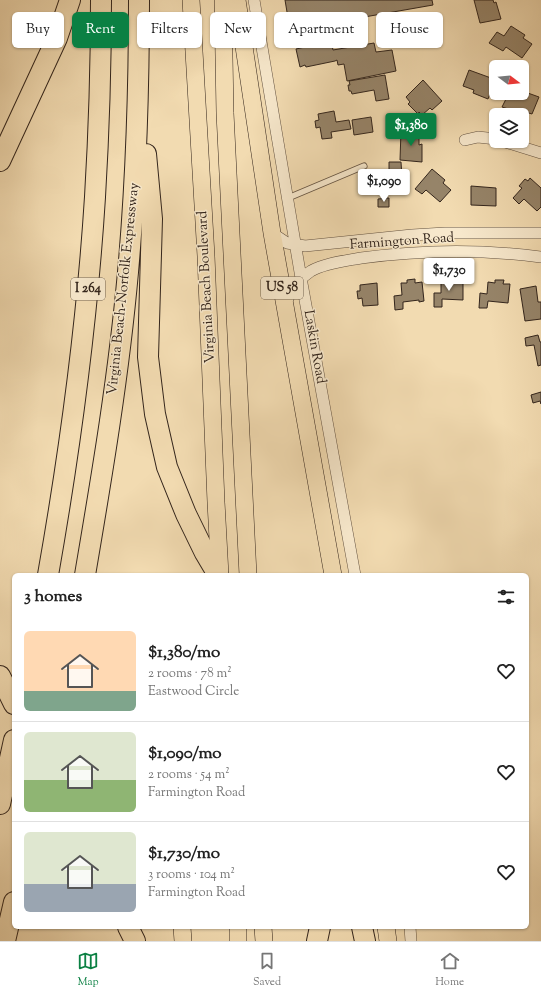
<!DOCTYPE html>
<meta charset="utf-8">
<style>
body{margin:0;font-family:"Sorts Mill Goudy",serif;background:#f2f2f2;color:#222;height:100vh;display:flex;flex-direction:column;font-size:15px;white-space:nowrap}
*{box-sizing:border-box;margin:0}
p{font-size:13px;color:#767676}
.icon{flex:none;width:22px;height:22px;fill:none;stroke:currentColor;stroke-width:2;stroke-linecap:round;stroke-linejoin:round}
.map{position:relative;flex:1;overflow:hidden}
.sheet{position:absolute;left:12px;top:573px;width:517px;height:356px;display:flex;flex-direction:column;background:#fff;border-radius:6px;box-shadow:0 1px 3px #0004}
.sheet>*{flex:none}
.banner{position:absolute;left:12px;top:12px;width:517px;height:36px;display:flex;gap:8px}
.needle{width:26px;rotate:106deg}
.buttons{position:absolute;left:489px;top:60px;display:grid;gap:8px}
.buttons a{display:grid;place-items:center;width:40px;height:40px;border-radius:6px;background:#fff;box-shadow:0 1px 3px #0004;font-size:20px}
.price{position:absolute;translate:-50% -34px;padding:0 9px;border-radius:4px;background:#fff;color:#222;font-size:13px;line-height:26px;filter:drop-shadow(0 1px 2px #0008)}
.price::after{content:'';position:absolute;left:50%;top:24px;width:12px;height:9px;margin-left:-6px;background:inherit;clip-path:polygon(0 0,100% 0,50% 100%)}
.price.on{background:#0b8043;color:#fff}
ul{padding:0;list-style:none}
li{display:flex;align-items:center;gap:12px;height:100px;padding:0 12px}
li+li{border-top:1px solid #e0e0e0}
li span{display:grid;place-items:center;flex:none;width:112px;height:80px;border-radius:6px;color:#555}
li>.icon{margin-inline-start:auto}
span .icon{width:48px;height:48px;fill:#fffc;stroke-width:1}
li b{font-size:17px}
h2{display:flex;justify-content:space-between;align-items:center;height:48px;padding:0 12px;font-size:17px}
.chip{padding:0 14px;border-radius:6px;background:#fff;box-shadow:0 1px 3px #0004;font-size:14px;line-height:36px}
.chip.on{background:#0b8043;color:#fff}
.tabs{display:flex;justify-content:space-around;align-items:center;height:56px;border-top:1px solid #e0e0e0;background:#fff;font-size:11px;color:#767676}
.tabs a{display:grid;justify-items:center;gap:2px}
.tabs .on{color:#0b8043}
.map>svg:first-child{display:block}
.building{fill:#968469;stroke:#33251c}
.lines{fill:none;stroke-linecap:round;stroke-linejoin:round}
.service-casing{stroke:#635241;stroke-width:7}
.minor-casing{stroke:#635241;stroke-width:12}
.primary-casing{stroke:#33251c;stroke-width:18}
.motorway-casing{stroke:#33251c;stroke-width:22}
.service{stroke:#f7e8cc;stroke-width:5.5}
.minor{stroke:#f7e8cc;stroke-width:11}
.primary{stroke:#f2dbb1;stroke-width:17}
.motorway{stroke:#f2dbb1;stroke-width:20}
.labels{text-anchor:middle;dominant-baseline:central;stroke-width:3;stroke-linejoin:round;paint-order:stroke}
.shield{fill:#f7e8cc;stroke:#6e6051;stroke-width:1}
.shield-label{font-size:13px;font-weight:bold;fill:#33251c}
.street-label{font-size:14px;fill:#33251c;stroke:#f7e8cc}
</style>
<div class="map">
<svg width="541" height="941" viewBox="0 0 541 941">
<rect width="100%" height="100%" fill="#f2dbb1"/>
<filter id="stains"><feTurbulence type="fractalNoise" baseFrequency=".005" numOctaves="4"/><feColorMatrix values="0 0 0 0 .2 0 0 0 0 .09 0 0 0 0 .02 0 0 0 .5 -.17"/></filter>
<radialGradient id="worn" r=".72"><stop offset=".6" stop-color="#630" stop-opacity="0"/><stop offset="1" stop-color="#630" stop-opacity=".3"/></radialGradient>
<!-- building -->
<path class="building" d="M285 0H432L433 5 290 30Z
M474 0H493L494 3 496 2 501 19 480 23Z
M511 26 525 35 523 38 532 44 522 58 506 47 503 51 489 43 497 32 504 36Z
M330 36 333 50 374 43 376 52 392 50 396 71 347 81 344 64 338 65 337 60 335 61 306 67 305 65 300 67 296 49 314 45 313 39Z
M469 70 491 78 490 79 495 81 488 99 473 93 474 90 463 86Z
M385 75 389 99 376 101 374 90 352 94 351 91H349L348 85H350L349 81Z
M423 80 442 101 432 110 430 108 422 115 419 112 418 114 408 104 410 102 406 97Z
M522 84 527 86 525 92 539 97 532 114 519 110 518 112 502 107 509 93H522Z
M334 111 336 122 349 120 351 129 331 132 332 138 322 139 320 127 316 128 315 121 319 120 318 114Z
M371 117 373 132 354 135 352 120Z
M401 131H419V145L422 144V162L400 160Z
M389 162H401L402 177H389Z
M432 169 445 180 443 183 451 190 440 202 426 190 422 194 415 189Z
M530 178 541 188V207L537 211 524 199 519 204 513 198 522 188 519 186 525 179 528 181Z
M471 186 496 188V206L471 205Z
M389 198V207H378V199Z
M415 279V283L422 282 424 301 419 302V300L403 302V309L395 310 394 296 402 295 401 283H407V280Z
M447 279H456V282H463V300L442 299V307H434V293H441V281L447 282Z
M495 280H504L503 284H510L508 303 488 301 487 308H479L480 293 487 294 488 282 495 283Z
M377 283 378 305 363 306 362 298 358 299 357 291H360V285Z
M536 286 538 302H541V319L525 321 520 289Z
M538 335 540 342H541V365L538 366 534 345 526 346 525 338Z
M541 392V404L540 401 533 403 531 395Z"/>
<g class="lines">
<defs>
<path id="service" d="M288 198 364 166"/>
<path id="minor" d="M254 0 301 278 355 575
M465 140 478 137 496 139
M502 141 541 153
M272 233 287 243 305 246 412 235 445 233H541
M285 304C291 291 298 279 311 271 325 263 345 261 361 258 420 250 481 249 541 257
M410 927 411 941"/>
<path id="primary" d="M191 0 206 256 216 502 220 575
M223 0 225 113 248 575
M237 0 272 233 333 575
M182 927 183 941
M238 927V941
M263 927 264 941
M386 927 388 941"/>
<path id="motorway" d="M146 154 152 219 148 357 155 414 167 467 186 514 205 553 218 575
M0 161 57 38 70 0
M48 575C70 450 87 324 95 197 99 131 101 66 101 0
M85 575C102 475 119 374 128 272 136 182 139 91 139 0
M0 676 14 704
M0 804 14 740
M128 927 135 941
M362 927 365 941
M5 941 14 902
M317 941 320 927"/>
</defs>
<!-- service casing -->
<use href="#service" class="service-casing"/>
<!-- minor casing -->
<use href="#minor" class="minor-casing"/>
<!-- primary casing -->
<use href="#primary" class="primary-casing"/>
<!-- motorway casing -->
<use href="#motorway" class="motorway-casing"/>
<!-- service -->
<use href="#service" class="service"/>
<!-- minor -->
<use href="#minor" class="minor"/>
<!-- primary -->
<use href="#primary" class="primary"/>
<!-- motorway -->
<use href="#motorway" class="motorway"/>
</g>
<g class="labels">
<!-- shield labels -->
<g class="shield">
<rect x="261" y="277" width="42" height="22" rx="3"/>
<rect x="71" y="278" width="34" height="22" rx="3"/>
</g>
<g class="shield-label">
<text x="282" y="288">US 58</text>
<text x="88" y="289">I 264</text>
</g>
<!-- street labels -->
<g class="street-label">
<text transform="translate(402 242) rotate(-4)">Farmington Road</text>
<text transform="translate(207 287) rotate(-93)">Virginia Beach Boulevard</text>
<text transform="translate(124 289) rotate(-84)">Virginia Beach-Norfolk Expressway</text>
<text transform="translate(314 347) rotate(80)">Laskin Road</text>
</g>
</g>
<rect width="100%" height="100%" filter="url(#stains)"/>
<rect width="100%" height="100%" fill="url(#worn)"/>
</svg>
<div class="buttons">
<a><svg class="needle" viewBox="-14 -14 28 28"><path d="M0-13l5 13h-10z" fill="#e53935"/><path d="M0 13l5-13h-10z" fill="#767676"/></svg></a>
<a><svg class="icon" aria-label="layers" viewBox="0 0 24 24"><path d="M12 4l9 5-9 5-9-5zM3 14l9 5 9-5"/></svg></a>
</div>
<b class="price on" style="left:411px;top:147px">$1,380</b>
<b class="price" style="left:384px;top:203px">$1,090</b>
<b class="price" style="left:449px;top:292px">$1,730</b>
<div class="banner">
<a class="chip">Buy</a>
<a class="chip on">Rent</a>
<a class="chip">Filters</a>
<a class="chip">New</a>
<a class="chip">Apartment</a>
<a class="chip">House</a>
</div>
<section class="sheet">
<h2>3 homes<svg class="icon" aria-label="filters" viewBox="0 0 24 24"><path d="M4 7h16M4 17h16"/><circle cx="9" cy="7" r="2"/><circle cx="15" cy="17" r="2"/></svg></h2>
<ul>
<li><span style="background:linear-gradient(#ffd9b3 75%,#7fa58c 0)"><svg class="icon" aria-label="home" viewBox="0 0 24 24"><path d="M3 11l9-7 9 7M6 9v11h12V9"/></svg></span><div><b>$1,380/mo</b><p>2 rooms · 78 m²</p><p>Eastwood Circle</p></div><svg class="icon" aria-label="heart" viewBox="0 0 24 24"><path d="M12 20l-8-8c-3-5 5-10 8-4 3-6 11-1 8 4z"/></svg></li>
<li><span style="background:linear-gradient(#dfe7d0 60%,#8fb573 0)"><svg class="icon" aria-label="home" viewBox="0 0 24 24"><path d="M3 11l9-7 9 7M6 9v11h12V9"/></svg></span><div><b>$1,090/mo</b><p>2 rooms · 54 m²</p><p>Farmington Road</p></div><svg class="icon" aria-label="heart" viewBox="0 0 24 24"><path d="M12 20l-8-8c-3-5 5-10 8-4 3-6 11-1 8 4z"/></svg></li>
<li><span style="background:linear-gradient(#dfe7d0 65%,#9aa5b1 0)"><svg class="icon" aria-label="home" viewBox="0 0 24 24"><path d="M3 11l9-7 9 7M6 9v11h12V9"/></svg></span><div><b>$1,730/mo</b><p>3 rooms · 104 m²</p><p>Farmington Road</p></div><svg class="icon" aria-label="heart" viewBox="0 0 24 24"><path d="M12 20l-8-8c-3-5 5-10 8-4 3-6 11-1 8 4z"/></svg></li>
</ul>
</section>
</div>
<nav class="tabs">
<a class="on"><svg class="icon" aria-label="map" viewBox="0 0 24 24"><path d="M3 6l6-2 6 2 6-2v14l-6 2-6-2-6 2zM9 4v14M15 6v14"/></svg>Map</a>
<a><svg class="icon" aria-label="saved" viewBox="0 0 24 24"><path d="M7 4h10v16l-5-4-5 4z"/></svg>Saved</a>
<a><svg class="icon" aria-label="home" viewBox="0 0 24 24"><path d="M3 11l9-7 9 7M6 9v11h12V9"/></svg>Home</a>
</nav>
